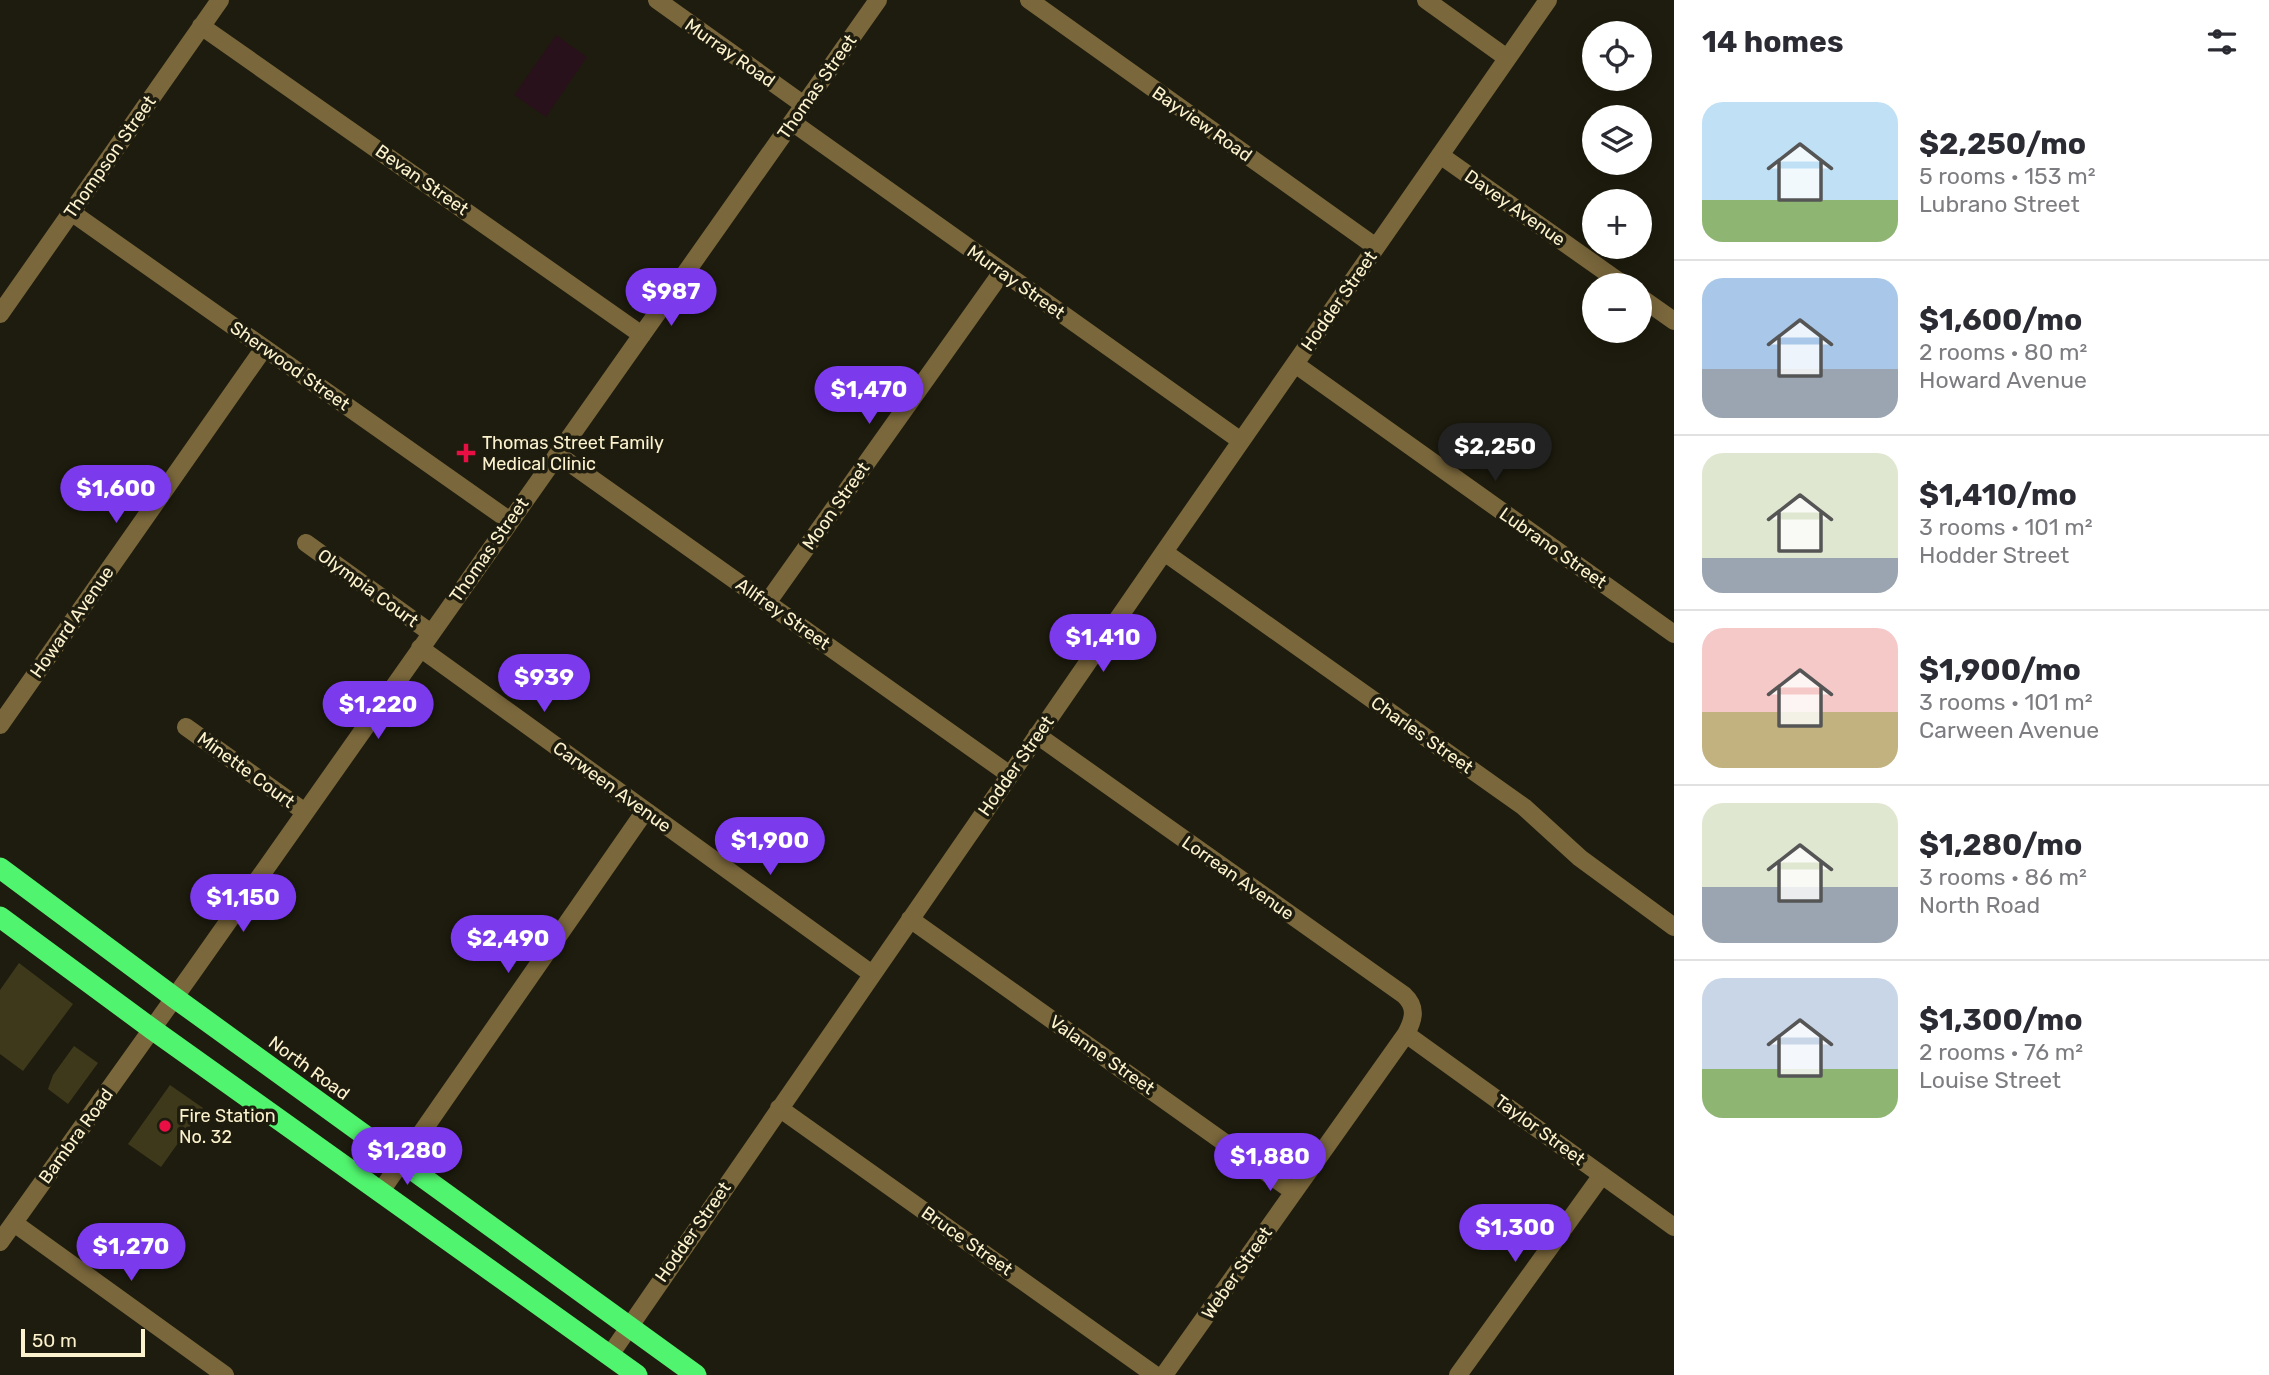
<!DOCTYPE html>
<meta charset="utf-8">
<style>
body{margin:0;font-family:Rubik,sans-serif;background:#f2f2f3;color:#2b2b33;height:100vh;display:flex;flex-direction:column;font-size:26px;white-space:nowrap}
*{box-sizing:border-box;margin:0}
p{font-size:23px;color:#7c7c81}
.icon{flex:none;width:38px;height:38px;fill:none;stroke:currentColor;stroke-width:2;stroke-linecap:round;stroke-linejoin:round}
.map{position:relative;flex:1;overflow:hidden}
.side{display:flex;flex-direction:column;background:#fff;width:595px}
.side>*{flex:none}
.tools{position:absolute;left:1582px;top:21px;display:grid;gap:14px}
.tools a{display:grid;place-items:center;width:70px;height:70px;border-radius:50%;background:#fff;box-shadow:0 4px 18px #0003;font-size:35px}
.scale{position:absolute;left:21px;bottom:18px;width:124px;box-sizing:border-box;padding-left:7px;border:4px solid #fcf2ce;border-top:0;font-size:19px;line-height:24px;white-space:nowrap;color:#fcf2ce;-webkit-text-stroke:5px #1e1c0e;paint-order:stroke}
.price{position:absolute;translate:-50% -60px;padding:0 16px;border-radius:24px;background:#7c3aed;color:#fff;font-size:23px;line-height:46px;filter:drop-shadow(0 2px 4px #0008)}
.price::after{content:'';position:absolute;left:50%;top:42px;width:21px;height:16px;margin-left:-10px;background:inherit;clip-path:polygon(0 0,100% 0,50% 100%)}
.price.current{background:#222;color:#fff}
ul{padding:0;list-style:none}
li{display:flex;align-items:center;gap:21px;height:175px;padding:0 28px}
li+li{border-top:2px solid #e1e1e2}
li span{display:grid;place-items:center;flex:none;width:196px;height:140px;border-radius:21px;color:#555}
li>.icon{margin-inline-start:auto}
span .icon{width:84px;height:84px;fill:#fffc;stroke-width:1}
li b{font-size:30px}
h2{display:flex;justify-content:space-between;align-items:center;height:84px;padding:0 28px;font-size:30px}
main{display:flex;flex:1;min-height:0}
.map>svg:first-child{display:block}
.green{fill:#28111a}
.building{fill:#3e391b}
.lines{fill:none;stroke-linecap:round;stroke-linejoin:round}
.minor{stroke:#7a673c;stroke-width:18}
.highway{stroke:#51f46e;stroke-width:21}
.poi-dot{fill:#e70f43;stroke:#1e1c0e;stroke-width:2.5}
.labels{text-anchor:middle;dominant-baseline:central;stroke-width:7;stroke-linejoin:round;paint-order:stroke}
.street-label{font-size:18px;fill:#fcf2ce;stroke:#1e1c0e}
.poi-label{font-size:18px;fill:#fcf2ce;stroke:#1e1c0e;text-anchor:start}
</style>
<main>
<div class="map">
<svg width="1674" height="1375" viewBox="0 0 1674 1375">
<rect width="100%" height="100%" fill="#1e1c0e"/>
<!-- green -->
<path class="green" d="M556 35 587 57 546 117 514 95Z"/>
<!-- building -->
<path class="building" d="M19 963 73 1004 23 1071 0 1054V990Z
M74 1046 98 1063 68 1104 48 1089 53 1075Z
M170 1085 203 1108 161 1167 128 1144Z"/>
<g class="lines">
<!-- minor -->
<path class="minor" d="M657 0 804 105
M1029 0 1376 247
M1426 0 1507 58
M201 26 642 335
M792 122 1241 441
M1440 155 1624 285
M71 212 510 521
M1640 297 1674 321
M0 314 220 0
M1295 364 1674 634
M557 454 1010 775
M306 543 431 633
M1164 552 1524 807 1580 858 1674 927
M767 603 1002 272
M420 648 872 974
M0 725 264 348
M186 727 305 812
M1037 735 1404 995C1417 1007 1414 1019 1406 1034L1164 1375
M910 919 1294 1192
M1406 1034 1674 1227
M779 1108 1155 1375
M381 1191 645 811
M14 1223 225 1375
M0 1242 192 973 878 0
M610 1355 1164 552 1548 0
M1458 1375 1602 1175"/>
<!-- highway -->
<path class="highway" d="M0 868 175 998 696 1375
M0 917 152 1029 637 1375"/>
</g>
<!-- markers -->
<g class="poi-dot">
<path d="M462.5 442.5h7v7h7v7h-7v7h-7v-7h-7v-7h7z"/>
<circle cx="165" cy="1126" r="7"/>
</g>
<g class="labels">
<!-- street labels -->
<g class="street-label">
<text transform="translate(730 53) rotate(35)">Murray Road</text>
<text transform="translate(817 87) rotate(-55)">Thomas Street</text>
<text transform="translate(1202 124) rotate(35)">Bayview Road</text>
<text transform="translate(110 157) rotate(-55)">Thompson Street</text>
<text transform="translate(422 180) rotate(35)">Bevan Street</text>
<text transform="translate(1515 208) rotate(35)">Davey Avenue</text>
<text transform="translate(1016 282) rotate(35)">Murray Street</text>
<text transform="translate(1339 301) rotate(-55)">Hodder Street</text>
<text transform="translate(290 366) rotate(35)">Sherwood Street</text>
<text transform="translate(836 506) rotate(-55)">Moon Street</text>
<text transform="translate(1553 548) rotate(35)">Lubrano Street</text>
<text transform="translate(489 550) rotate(-55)">Thomas Street</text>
<text transform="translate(368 588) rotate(36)">Olympia Court</text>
<text transform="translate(783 614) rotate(35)">Allfrey Street</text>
<text transform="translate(72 622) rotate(-55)">Howard Avenue</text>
<text transform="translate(1422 735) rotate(35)">Charles Street</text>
<text transform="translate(1016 766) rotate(-55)">Hodder Street</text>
<text transform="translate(246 770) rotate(36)">Minette Court</text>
<text transform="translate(612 787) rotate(36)">Carween Avenue</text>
<text transform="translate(1238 878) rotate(35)">Lorrean Avenue</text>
<text transform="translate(1102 1055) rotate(35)">Valanne Street</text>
<text transform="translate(309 1068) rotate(36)">North Road</text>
<text transform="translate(1540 1130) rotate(36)">Taylor Street</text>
<text transform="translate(76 1136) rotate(-54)">Bambra Road</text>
<text transform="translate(693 1232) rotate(-55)">Hodder Street</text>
<text transform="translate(967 1241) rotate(35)">Bruce Street</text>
<text transform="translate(1237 1273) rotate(-55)">Weber Street</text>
</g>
<!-- poi labels -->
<g class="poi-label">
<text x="482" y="443">Thomas Street Family<tspan x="482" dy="21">Medical Clinic</tspan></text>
<text x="179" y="1116">Fire Station<tspan x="179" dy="21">No. 32</tspan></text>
</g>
</g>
</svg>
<div class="tools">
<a><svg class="icon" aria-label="locate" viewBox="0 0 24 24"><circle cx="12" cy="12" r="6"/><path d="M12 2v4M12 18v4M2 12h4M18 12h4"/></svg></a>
<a><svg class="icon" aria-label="layers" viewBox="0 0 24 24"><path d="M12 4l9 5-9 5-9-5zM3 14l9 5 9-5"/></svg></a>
<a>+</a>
<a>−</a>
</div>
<div class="scale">50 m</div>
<b class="price" style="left:671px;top:328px">$987</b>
<b class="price" style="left:869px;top:426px">$1,470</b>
<b class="price current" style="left:1495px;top:483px">$2,250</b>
<b class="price" style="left:116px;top:525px">$1,600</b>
<b class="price" style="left:1103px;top:674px">$1,410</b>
<b class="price" style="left:544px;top:714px">$939</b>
<b class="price" style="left:378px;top:741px">$1,220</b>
<b class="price" style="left:770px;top:877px">$1,900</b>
<b class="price" style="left:243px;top:934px">$1,150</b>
<b class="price" style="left:508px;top:975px">$2,490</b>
<b class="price" style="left:407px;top:1187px">$1,280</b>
<b class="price" style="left:1270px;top:1193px">$1,880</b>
<b class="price" style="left:1515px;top:1264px">$1,300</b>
<b class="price" style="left:131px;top:1283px">$1,270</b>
</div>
<section class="side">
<h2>14 homes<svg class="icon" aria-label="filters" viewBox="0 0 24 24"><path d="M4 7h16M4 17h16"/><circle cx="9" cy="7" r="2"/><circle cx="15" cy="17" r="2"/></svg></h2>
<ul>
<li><span style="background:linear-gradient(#bfe0f5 70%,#8fb573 0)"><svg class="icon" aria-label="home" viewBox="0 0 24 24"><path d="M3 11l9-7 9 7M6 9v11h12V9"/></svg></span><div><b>$2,250/mo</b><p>5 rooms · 153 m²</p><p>Lubrano Street</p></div></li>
<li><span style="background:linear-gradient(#a9c7e8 65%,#9aa5b1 0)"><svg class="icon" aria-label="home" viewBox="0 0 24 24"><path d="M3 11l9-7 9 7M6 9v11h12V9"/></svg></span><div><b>$1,600/mo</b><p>2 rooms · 80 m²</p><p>Howard Avenue</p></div></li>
<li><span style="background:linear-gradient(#dfe7d0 75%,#9aa5b1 0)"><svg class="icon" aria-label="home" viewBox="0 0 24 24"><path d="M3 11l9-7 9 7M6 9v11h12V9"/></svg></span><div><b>$1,410/mo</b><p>3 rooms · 101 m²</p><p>Hodder Street</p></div></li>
<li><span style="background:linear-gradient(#f6c9c9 60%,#c2b280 0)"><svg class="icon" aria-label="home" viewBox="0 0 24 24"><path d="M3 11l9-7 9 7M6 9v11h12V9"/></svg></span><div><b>$1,900/mo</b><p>3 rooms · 101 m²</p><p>Carween Avenue</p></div></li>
<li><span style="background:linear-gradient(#dfe7d0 60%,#9aa5b1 0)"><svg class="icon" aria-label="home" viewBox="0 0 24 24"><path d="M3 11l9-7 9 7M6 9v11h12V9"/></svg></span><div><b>$1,280/mo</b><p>3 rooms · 86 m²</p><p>North Road</p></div></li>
<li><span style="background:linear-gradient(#c9d6e8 65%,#8fb573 0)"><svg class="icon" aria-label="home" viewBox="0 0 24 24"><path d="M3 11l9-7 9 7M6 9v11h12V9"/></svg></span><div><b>$1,300/mo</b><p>2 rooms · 76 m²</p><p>Louise Street</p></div></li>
</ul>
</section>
</main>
